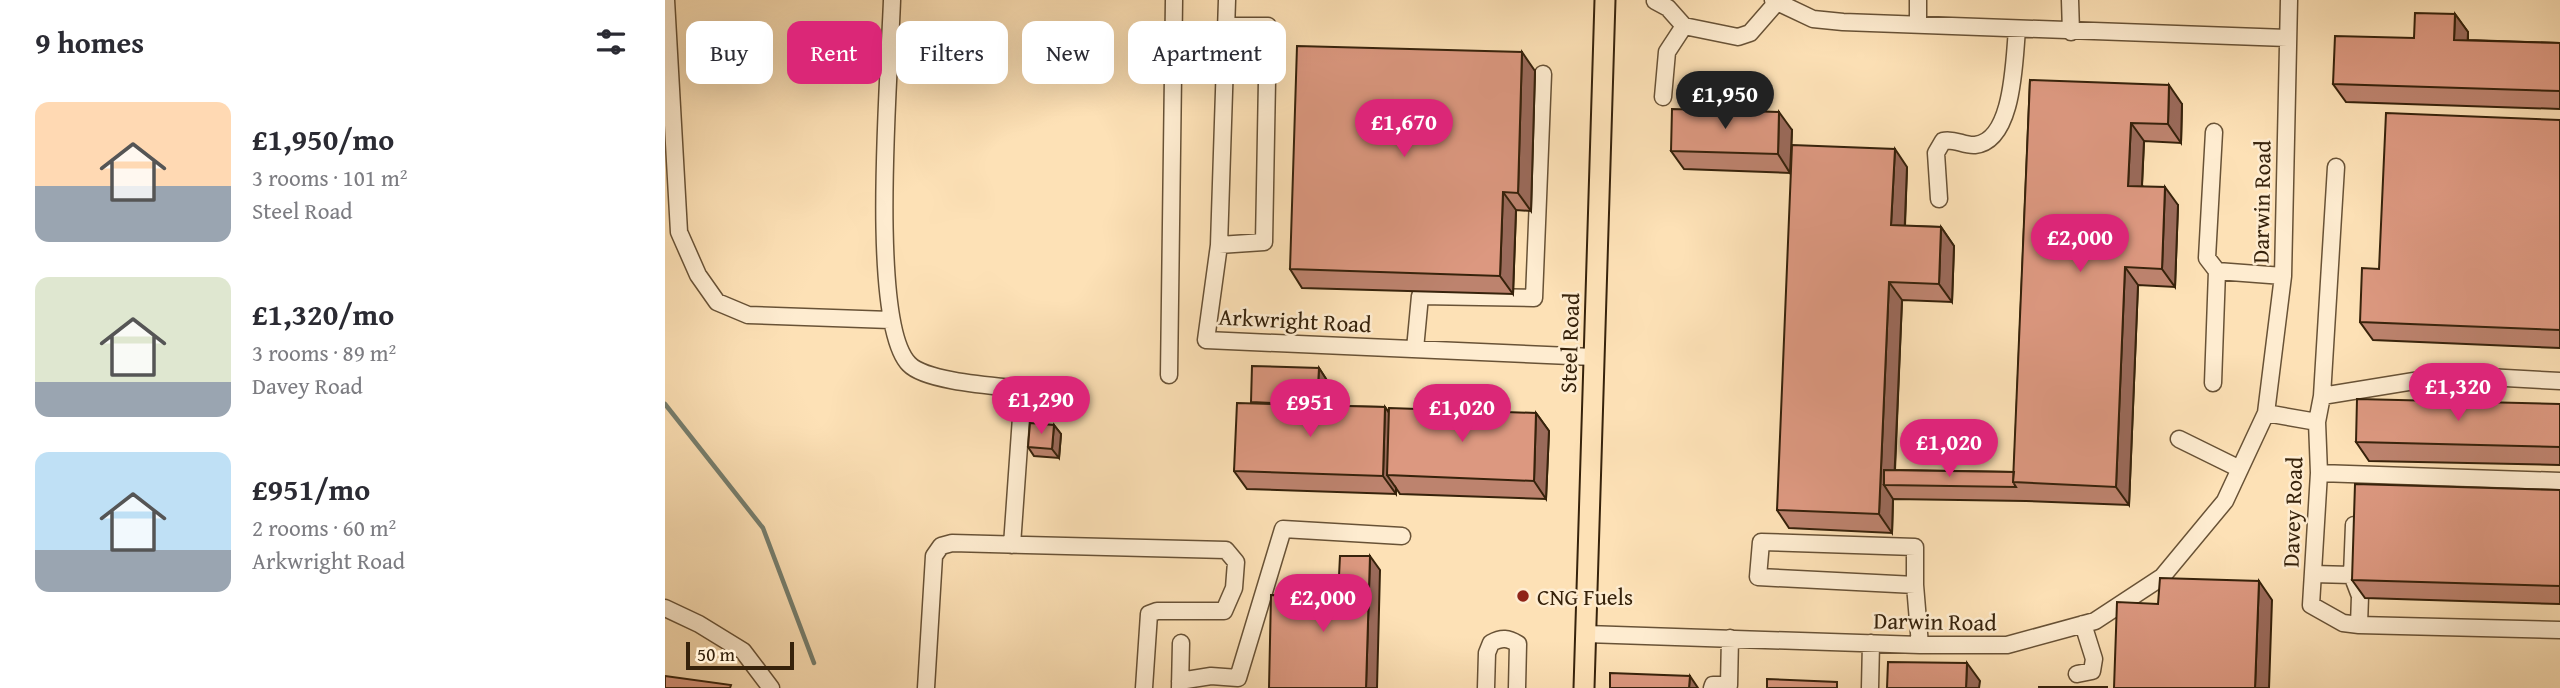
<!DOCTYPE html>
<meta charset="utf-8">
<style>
body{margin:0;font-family:"Gentium Book Plus",serif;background:#f7f7f7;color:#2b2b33;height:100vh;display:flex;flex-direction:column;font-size:26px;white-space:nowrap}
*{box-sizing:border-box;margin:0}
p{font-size:23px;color:#7c7c81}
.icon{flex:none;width:38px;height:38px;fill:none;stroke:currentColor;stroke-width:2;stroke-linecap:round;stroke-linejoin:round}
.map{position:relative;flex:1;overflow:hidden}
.panel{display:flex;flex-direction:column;background:#fff;width:665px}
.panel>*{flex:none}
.hud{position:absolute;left:21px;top:21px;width:665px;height:63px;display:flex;gap:14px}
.scale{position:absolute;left:21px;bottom:18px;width:108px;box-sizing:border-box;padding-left:7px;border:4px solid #36220b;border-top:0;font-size:19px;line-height:24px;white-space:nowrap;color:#36220b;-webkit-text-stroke:5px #feecd0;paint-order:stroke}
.price{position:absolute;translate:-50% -60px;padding:0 16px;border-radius:24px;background:#db2777;color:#fff;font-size:23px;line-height:46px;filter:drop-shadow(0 2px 4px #0008)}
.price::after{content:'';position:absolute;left:50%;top:42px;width:21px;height:16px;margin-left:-10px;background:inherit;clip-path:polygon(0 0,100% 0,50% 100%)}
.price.active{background:#222;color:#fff}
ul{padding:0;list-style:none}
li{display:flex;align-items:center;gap:21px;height:175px;padding:0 35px}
li span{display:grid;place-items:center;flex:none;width:196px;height:140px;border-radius:14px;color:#555}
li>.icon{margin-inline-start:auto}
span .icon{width:84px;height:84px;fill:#fffc;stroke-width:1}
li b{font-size:30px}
h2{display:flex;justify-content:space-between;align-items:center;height:84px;padding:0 35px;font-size:30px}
.tag{padding:0 24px;border-radius:14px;background:#fff;box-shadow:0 7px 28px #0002;font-size:24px;line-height:63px}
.tag.active{background:#db2777;color:#fff}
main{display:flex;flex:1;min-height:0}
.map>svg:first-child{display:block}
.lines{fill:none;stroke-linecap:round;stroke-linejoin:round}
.stream{stroke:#767f6f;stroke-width:4.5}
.minor-casing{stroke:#685236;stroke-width:19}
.major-casing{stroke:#36220b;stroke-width:23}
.minor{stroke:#feecd0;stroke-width:16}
.major{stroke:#fde1b6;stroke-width:19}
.wall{fill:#bd836e;stroke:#36220b;stroke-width:2}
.shaded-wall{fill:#9a6a5a;stroke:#36220b;stroke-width:2}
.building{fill:#dc9880;stroke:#36220b;stroke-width:2}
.poi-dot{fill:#8f2418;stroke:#feecd0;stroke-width:2.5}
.labels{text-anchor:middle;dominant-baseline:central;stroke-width:5;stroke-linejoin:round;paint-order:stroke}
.street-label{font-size:23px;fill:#36220b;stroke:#feecd0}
.poi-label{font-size:23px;fill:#36220b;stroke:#feecd0;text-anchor:start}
</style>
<main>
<section class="panel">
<h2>9 homes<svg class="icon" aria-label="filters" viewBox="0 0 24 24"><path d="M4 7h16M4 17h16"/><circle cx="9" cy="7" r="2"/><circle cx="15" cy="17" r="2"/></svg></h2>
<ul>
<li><span style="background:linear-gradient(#ffd9b3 60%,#9aa5b1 0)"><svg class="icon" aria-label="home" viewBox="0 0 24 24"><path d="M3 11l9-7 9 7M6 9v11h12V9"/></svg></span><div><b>£1,950/mo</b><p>3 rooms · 101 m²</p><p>Steel Road</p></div></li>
<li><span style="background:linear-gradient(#dfe7d0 75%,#9aa5b1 0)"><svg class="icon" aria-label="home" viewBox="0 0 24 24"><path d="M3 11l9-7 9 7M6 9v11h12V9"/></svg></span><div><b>£1,320/mo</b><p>3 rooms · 89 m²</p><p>Davey Road</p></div></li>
<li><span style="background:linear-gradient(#bfe0f5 70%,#9aa5b1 0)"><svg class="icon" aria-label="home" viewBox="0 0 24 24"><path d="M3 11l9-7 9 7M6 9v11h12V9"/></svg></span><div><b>£951/mo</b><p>2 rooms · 60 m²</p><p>Arkwright Road</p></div></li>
</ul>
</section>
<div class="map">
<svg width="1895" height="688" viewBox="0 0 1895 688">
<rect width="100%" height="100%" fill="#fde1b6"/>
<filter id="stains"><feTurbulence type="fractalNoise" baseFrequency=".00286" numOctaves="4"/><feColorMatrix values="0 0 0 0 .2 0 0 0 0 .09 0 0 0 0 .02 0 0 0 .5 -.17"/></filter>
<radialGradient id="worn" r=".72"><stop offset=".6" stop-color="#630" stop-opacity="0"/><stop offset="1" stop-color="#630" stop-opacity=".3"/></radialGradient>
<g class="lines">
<!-- stream -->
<path class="stream" d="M0 404 98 528 149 663"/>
<defs>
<path id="minor" d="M1 0 14 232 33 275 52 302 83 315 225 320
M227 0C225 67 203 322 244 364 261 382 332 386 358 389L347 545
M562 0 554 245 541 340 928 357
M1108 0 1148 19 1178 22 1622 38
M1405 0 1406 32
M990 1 1003 8 1019 26 1073 37 1085 33 1112 2
M1253 25V0
M998 97 1002 52 1019 26
M1549 132 1542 258 1552 271 1618 276
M1274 199 1271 153 1278 141C1289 138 1299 146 1310 145 1349 141 1349 59 1352 30
M554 245 599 242 603 26H562
M750 349 755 296 869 298 878 74
M504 375 509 0
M1548 383 1552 271
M1657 396 1786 375 1895 381
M1601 413 1652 422 1654 473 1646 605 1678 623 1694 625 1895 630
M1652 422 1657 396 1671 167
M1514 439 1575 469
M1654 473 1895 481
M1648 574 1687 575 1689 525
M1687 575 1695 596 1694 625
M1250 585V547L1096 542 1093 577 1250 585 1255 645
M0 608 34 624 78 651 106 688
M921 634 1255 645H1342L1430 621 1497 577 1560 501 1601 413 1618 276 1624 0
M1412 674 1427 671 1429 659 1418 624
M515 681 546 676 573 678 618 529 737 536
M261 688 269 556 276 546 287 543 561 550 571 562 569 588 559 611H492L484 614 479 688
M515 688 516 643
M821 688 822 653 826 643C837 637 843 638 853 644L852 688
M1047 688 1048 685H1064L1065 638
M1205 688 1206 643"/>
<path id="major" d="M919 688 940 0"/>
</defs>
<!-- minor casing -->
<use href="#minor" class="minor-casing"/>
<!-- major casing -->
<use href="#major" class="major-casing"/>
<!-- minor -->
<use href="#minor" class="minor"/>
<!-- major -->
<use href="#major" class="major"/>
</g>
<!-- wall -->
<path class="wall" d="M1790 14 1803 32V40L1895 43V109L1681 102 1668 84 1749 38Z
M870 71 866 211 851 210 848 294 637 288 625 269Z
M1365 80 1517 104 1516 143 1479 141 1477 186 1513 205 1510 287 1473 285 1464 505 1361 501 1228 499 1227 533 1124 528 1112 510 1242 167 1240 226 1276 227 1289 246 1287 302 1237 300 1230 470 1349 472Z
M1895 120V348L1708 340 1695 322 1714 269Z
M1127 130 1125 173 1019 169 1006 151Z
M654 368 663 382 662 406 720 407 724 413H871L884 431 881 499 735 494 731 488V494L582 489 569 471 586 403Z
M1895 404V465L1704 461 1691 442Z
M389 425 396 434 394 458 369 456 363 447Z
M1895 490V604L1700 598 1687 580Z"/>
<!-- shaded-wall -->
<path class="shaded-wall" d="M1790 14 1803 32 1802 58 1789 40Z
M857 52 870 71 866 211 853 193Z
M1504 85 1517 104 1516 143 1503 124Z
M1114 112 1127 130 1125 173 1113 154Z
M1466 123 1479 141 1476 204 1463 186Z
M1230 149 1242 167 1239 244 1226 225Z
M1500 187 1513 205 1510 287 1497 269Z
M838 192 851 210 848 294 835 276Z
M1276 227 1289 246 1287 302 1274 284Z
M1460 267 1473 285 1464 505 1451 487Z
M1224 282 1237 300 1229 485H1219L1228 499 1227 533 1214 514Z
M654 368 663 382 662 419 652 405Z
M720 407 733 426 722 475 731 488V494L718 476Z
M871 413 884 431 881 499 869 481Z
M389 425 396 434 394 458 387 449Z
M705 556 715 570 712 688H701Z
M1594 581 1607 600 1604 688H1590Z
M1302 663 1315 681 1314 688H1301Z
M1025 676 1033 688H1024Z"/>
<!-- building -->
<path class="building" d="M1750 13 1790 14 1789 40 1895 43V91L1668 84 1670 36 1749 38Z
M632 46 857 52 853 193 838 192 835 276 625 269Z
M1365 80 1504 85 1503 124 1466 123 1463 186 1500 187 1497 269 1460 267 1451 487 1348 482Z
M1007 109 1114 112 1113 154 1006 151Z
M1721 113 1895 120V330L1695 322 1697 268 1714 269Z
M1127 145 1230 149 1226 225 1276 227 1274 284 1224 282 1214 514 1112 510Z
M587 366 654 368 652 405 586 402Z
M1692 399 1895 404V447L1691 442Z
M572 403 720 407 718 476 569 471Z
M724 408 871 413 869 481 722 475Z
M365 423 389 425 387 449 363 447Z
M1219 470 1349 472 1348 482 1351 487 1219 485Z
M1690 484 1895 490V586L1687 580Z
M675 556H705L701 688H604L606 595 673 596Z
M1495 578 1594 581 1590 688H1449L1452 602 1493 604Z
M1223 662 1302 663 1301 688H1222Z
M945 673 1025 676 1024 688H945Z
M0 676 66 685 65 688H0Z
M1102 679 1172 682V688H1102Z
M1374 687H1442V688H1374Z"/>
<!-- markers -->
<circle class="poi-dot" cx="858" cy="596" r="7"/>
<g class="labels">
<!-- street labels -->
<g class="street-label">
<text transform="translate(1596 202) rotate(-89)">Darwin Road</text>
<text transform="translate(630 320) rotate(3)">Arkwright Road</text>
<text transform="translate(904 343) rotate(-88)">Steel Road</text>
<text transform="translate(1627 512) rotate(-88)">Davey Road</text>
<text transform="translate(1270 621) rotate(1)">Darwin Road</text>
</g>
<!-- poi labels -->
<g class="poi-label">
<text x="872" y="596">CNG Fuels</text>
</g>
</g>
<rect width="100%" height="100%" filter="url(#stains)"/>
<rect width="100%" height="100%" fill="url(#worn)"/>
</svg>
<div class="scale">50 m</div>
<b class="price active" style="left:1060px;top:131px">£1,950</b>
<b class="price" style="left:739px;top:159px">£1,670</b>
<b class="price" style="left:1415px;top:274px">£2,000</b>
<b class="price" style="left:1793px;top:423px">£1,320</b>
<b class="price" style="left:376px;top:436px">£1,290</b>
<b class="price" style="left:645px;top:439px">£951</b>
<b class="price" style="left:797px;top:444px">£1,020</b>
<b class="price" style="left:1284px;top:479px">£1,020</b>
<b class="price" style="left:658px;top:634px">£2,000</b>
<div class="hud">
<a class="tag">Buy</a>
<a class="tag active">Rent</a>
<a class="tag">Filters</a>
<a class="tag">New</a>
<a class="tag">Apartment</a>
</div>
</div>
</main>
